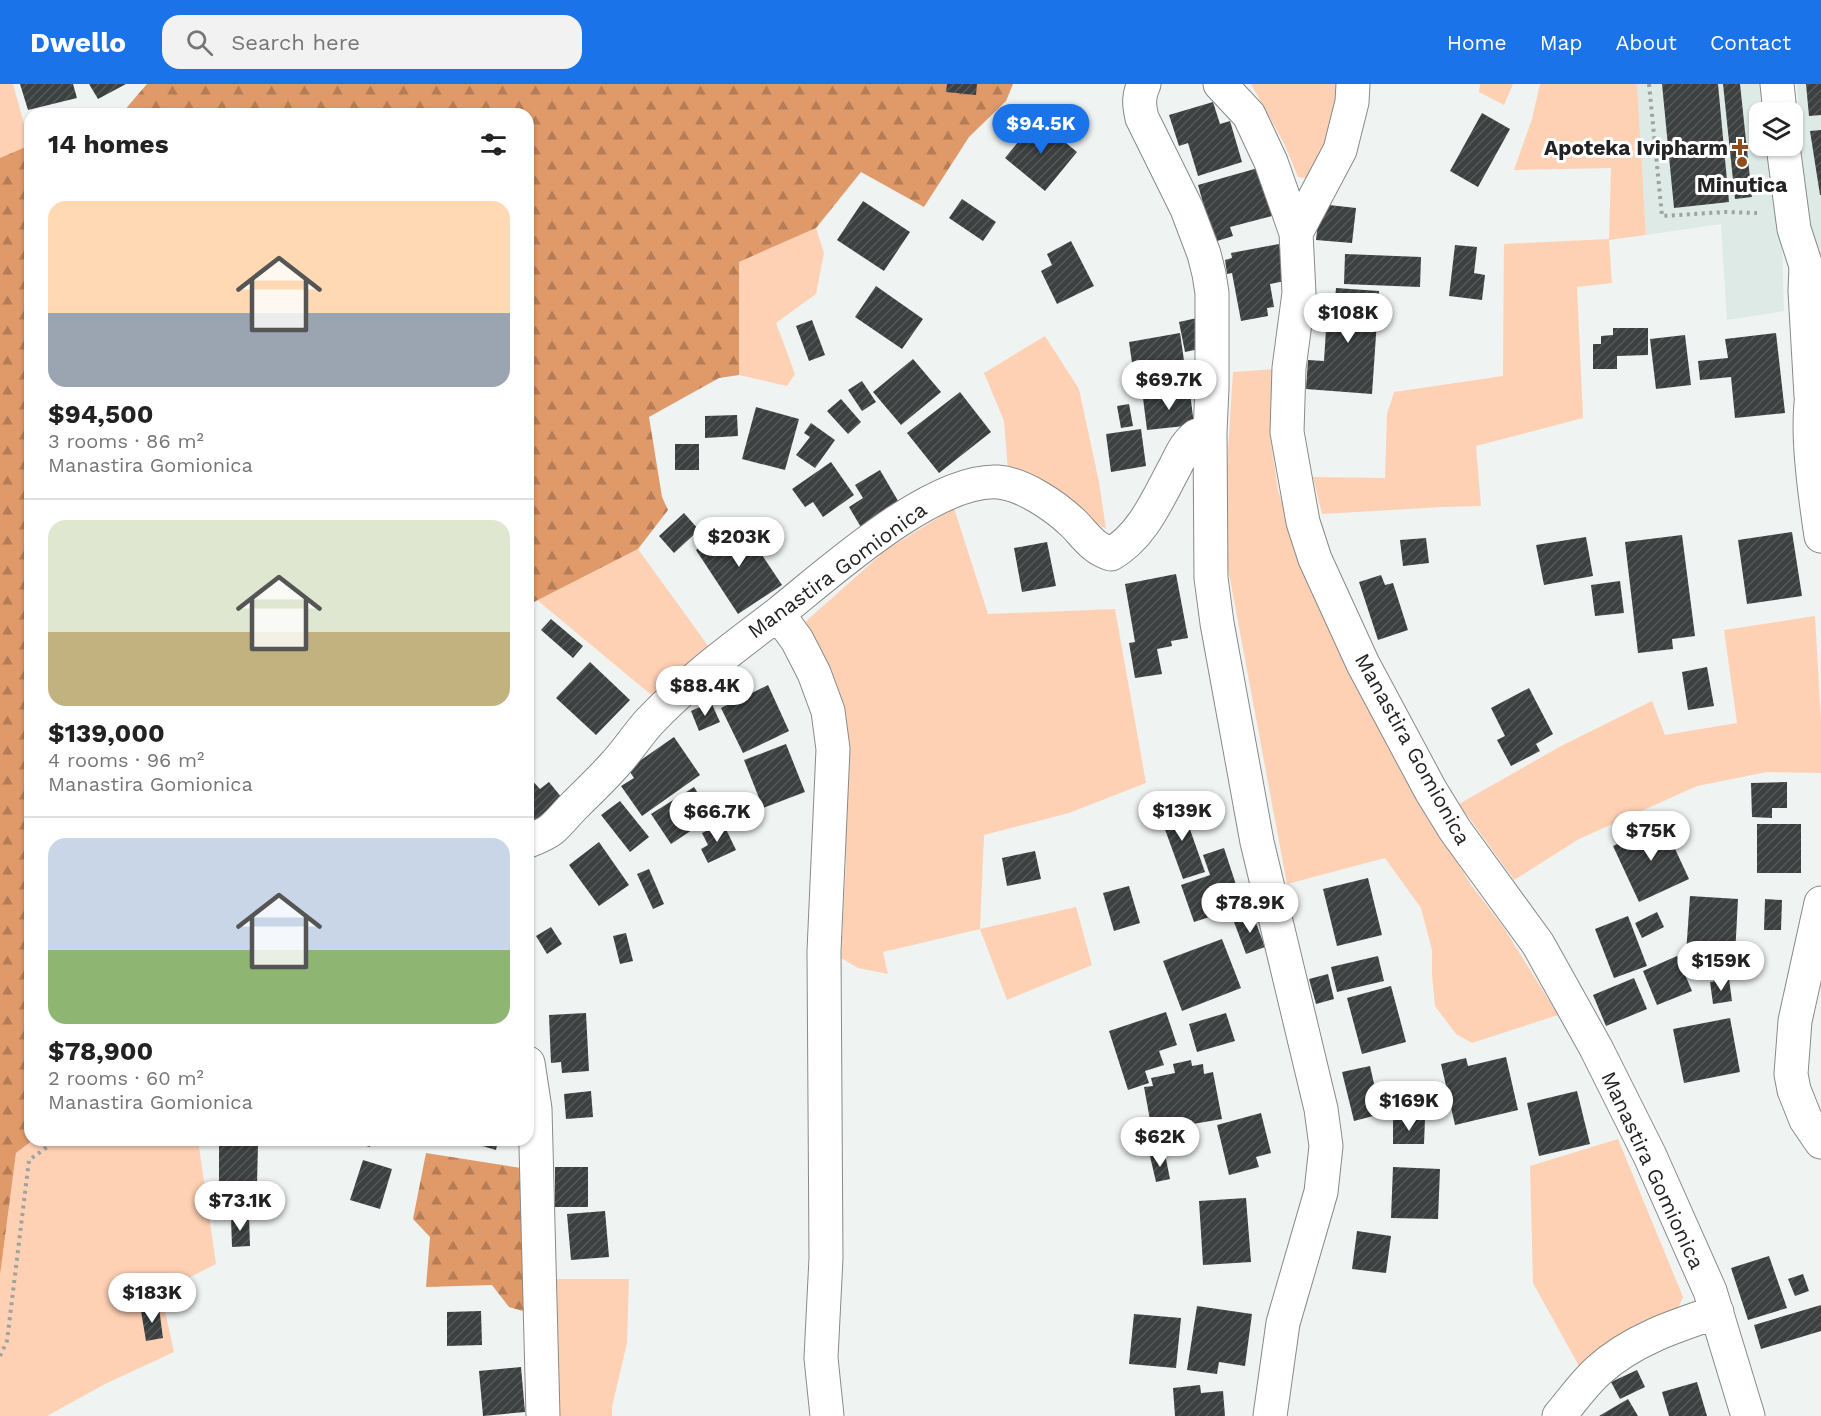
<!DOCTYPE html>
<meta charset="utf-8">
<style>
body{margin:0;font-family:"Work Sans",sans-serif;background:#f2f2f2;color:#222;height:100vh;display:flex;flex-direction:column;font-size:22px;white-space:nowrap}
*{box-sizing:border-box;margin:0}
p{font-size:20px;color:#767676}
.icon{flex:none;width:33px;height:33px;fill:none;stroke:currentColor;stroke-width:2;stroke-linecap:round;stroke-linejoin:round}
.map{position:relative;flex:1;overflow:hidden}
.side{position:absolute;left:24px;top:24px;width:510px;height:1038px;display:flex;flex-direction:column;background:#fff;border-radius:18px;box-shadow:0 2px 4px #0004}
.side>*{flex:none}
.fabs{position:absolute;left:1749px;top:18px;display:grid;gap:12px}
.fabs a{display:grid;place-items:center;width:54px;height:54px;border-radius:12px;background:#fff;box-shadow:0 2px 4px #0004;font-size:30px}
.price{position:absolute;translate:-50% -51px;padding:0 14px;border-radius:21px;background:#fff;color:#222;font-size:20px;line-height:39px;filter:drop-shadow(0 2px 3px #0008)}
.price::after{content:'';position:absolute;left:50%;top:36px;width:18px;height:14px;margin-left:-9px;background:inherit;clip-path:polygon(0 0,100% 0,50% 100%)}
.price.on{background:#1a73e8;color:#fff}
ul{padding:0;list-style:none}
li{display:grid;align-content:center;gap:12px;height:318px;padding:0 24px}
li+li{border-top:2px solid #e0e0e0}
li span{display:grid;place-items:center;height:186px;border-radius:18px;color:#555}
li>.icon{margin-inline-start:auto}
span .icon{width:108px;height:108px;fill:#fffc;stroke-width:1}
li b{font-size:26px}
h2{display:flex;justify-content:space-between;align-items:center;height:72px;padding:0 24px;font-size:26px}
header{display:flex;align-items:center;gap:36px;box-sizing:border-box;height:84px;padding:0 30px;background:#1a73e8;color:#fff}
header strong{font-size:28px}
nav{display:flex;gap:33px;margin-inline-start:auto;font-size:21px}
.search{width:420px;height:54px;background:#f2f2f2;display:flex;align-items:center;gap:15px;box-sizing:border-box;padding:0 21px;border-radius:18px;color:#767676;font-size:22px}
.map>svg:first-child{display:block}
.built{fill:#ddeae6}
.grass{fill:#fed1b4}
.forest{fill:url(#forest-firs)}
.building{fill:url(#building-hatch)}
.lines{fill:none;stroke-linecap:round;stroke-linejoin:round}
.minor-casing{stroke:#878a89;stroke-width:35}
.major-casing{stroke:#878a89;stroke-width:35}
.path{stroke:#9fa2a1;stroke-width:4;stroke-dasharray:3 4.5;stroke-linecap:butt}
.minor{stroke:#fff;stroke-width:33}
.major{stroke:#fff;stroke-width:33}
.poi-dot{fill:#904e1b;stroke:#fff;stroke-width:2}
.labels{text-anchor:middle;dominant-baseline:central;stroke-width:6;stroke-linejoin:round;paint-order:stroke}
.poi-label{font-size:21px;font-weight:bold;fill:#222322;stroke:#fff;text-anchor:end}
.street-label{font-size:21px;fill:#222322;stroke:#fff}
</style>
<header>
<strong>Dwello</strong>
<div class="search"><svg class="icon" aria-label="search" viewBox="0 0 24 24"><circle cx="10" cy="10" r="6"/><path d="M15 15l6 6"/></svg>Search here</div>
<nav><a>Home</a><a>Map</a><a>About</a><a>Contact</a></nav>
</header>
<div class="map">
<svg width="1821" height="1332" viewBox="0 0 1821 1332">
<defs>
<pattern id="forest-firs" width="22" height="20" patternUnits="userSpaceOnUse" patternTransform="scale(1.5)"><rect width="22" height="20" fill="#e09968"/><path d="M5 1l3.5 6h-7zM16 11l3.5 6h-7z" fill="#b57c55"/></pattern>
<pattern id="building-hatch" width="6" height="6" patternUnits="userSpaceOnUse" patternTransform="scale(1.5)"><rect width="6" height="6" fill="#3d4040"/><path d="M-1 1l2-2M0 6l6-6M5 7l2-2" fill="none" stroke="#575959"/></pattern>
</defs>
<rect width="100%" height="100%" fill="#eff3f2"/>
<!-- built -->
<path class="built" d="M1637 0H1761L1764 28H1760V62H1767L1782 160 1784 227 1727 236 1721 140 1646 151Z
M1797 0H1821V170L1808 138 1804 112Z"/>
<!-- grass -->
<path class="grass" d="M0 0H13L30 61 0 74Z
M1251 0H1337L1339 25 1318 79 1308 95 1298 93 1284 59Z
M1480 0H1513L1504 21 1479 8Z
M1540 0H1637L1646 151 1609 156 1612 199 1577 203 1583 334 1476 362 1481 422 1443 423 1322 430 1313 393 1385 394 1387 330 1394 308 1503 292 1504 160 1609 155 1611 84 1514 86 1532 35Z
M816 144 824 169 816 210 776 239 795 290 787 302 739 291V178Z
M1045 252 1079 305 1099 398 1106 445 1008 387 1004 337 984 289Z
M1277 285 1270 351 1278 406 1299 470 1344 580 1411 700 1471 801 1504 844 1558 931 1472 959 1456 950 1435 922 1432 891V866L1421 824 1385 774 1287 800 1225 468 1226 399 1233 288Z
M954 424 988 530 1115 525 1146 699 1069 729 984 751 980 845 1076 823 1092 881 1007 916 980 845 883 868 888 890 858 884 841 874 846 776 833 591 804 539 886 466Z
M638 465 711 566 655 614 537 516Z
M1815 532 1821 639V689L1767 688 1697 702 1579 755 1514 796 1459 720 1561 662 1652 617 1665 651 1737 639 1724 546Z
M1618 1055 1683 1213 1677 1227 1616 1253 1579 1282 1533 1199 1530 1082Z
M33 1056H198L216 1180 161 1208 174 1268 105 1300 47 1332H0V1191L16 1069Z
M547 1195H629L627 1259 612 1323V1332H552Z"/>
<!-- forest -->
<path class="forest" d="M147 0H1013L1006 17 969 53 924 123 861 88 816 144 739 178V291L719 294 649 333 662 413 668 426 638 465 528 521V30H123L128 22Z
M30 61V1056H33L16 1069 0 1191V74Z
M426 1069 521 1084 533 1230 509 1223 492 1201 426 1203 430 1153 413 1135Z"/>
<!-- building -->
<path class="building" d="M20 0H73L77 14 28 26Z
M89 0H126L98 15Z
M947 0H977L976 11 946 8Z
M1662 0H1718L1729 118 1674 124Z
M1723 0H1740L1752 113 1735 115Z
M1806 0H1821V31L1809 32Z
M1213 18 1220 40 1230 37 1242 78 1198 92 1188 59 1179 62 1169 31Z
M1482 29 1510 45 1478 103 1450 87Z
M1037 35 1077 68 1045 107 1005 74Z
M1821 46V111H1820L1810 47Z
M1258 84 1272 132 1230 143 1233 152 1214 158 1198 101Z
M962 115 996 138 983 157 949 134Z
M863 117 910 148 884 187 837 156Z
M1320 120 1356 124 1352 159 1316 156Z
M1071 157 1094 202 1057 220 1041 187 1052 181 1047 170Z
M1279 160 1285 197 1270 200 1274 223 1267 224 1268 232 1241 237 1232 189 1227 190 1225 176 1232 174 1231 169Z
M1455 161 1477 163 1474 189 1485 191 1482 216 1449 212Z
M1345 170 1421 173 1420 203 1344 200Z
M876 202 923 235 902 265 855 233Z
M1336 204 1379 207 1372 310 1306 305 1308 276 1324 277 1328 214 1335 215Z
M1197 234 1204 264 1185 268 1179 238Z
M812 236 825 271 809 277 796 242Z
M1613 244H1648V271L1617 272V285H1593V260H1601V252L1613 251Z
M1180 249 1187 297 1136 306 1129 258Z
M1776 249 1785 329 1735 334 1731 293 1700 296 1698 277 1728 274 1725 255Z
M1685 251 1691 301 1656 305 1650 255Z
M913 275 941 308 901 341 873 308Z
M862 297 876 318 862 327 848 306Z
M960 308 991 348 939 389 907 349Z
M1190 308 1194 341 1147 346 1143 314Z
M841 315 861 338 848 350 827 327Z
M1129 320 1133 342 1121 344 1117 322Z
M756 323 799 335 785 386 742 375Z
M737 331 738 352 705 354V332Z
M811 339 835 356 815 384 796 371 810 353 804 349Z
M1141 345 1146 382 1111 388 1106 350Z
M675 360H699V386H675Z
M831 378 854 411 823 433 813 418 805 423 792 405Z
M880 386 901 422 862 445 849 423 863 414 855 401Z
M684 429 699 446 674 469 659 452Z
M740 438 782 501 738 530 696 466Z
M1792 448 1802 512 1747 520 1738 456Z
M1682 451 1695 552 1672 555 1673 565 1638 569 1625 458Z
M1586 453 1593 492 1544 501 1536 461Z
M1426 454 1429 479 1403 482 1400 456Z
M1047 458 1056 502 1022 508 1014 464Z
M1176 490 1188 554 1171 557 1172 562 1157 565 1162 590 1135 594 1129 559 1135 558 1125 500Z
M1381 491 1385 501 1393 499 1408 546 1378 556 1359 498Z
M1620 497 1624 529 1595 532 1591 501Z
M551 535 583 562 573 574 541 546Z
M590 578 630 616 596 651 556 614Z
M1707 583 1714 622 1688 626 1682 588Z
M768 601 789 647 743 669 721 624Z
M1529 604 1553 650 1536 660 1540 667 1511 682 1497 656 1505 652 1491 624Z
M711 618 720 638 699 647 691 627Z
M674 653 700 691 642 732 621 702 634 694 628 685Z
M786 660 805 708 763 724 744 676Z
M528 692 540 705 549 698 562 714 533 738 528 732Z
M1787 698V724H1772V734L1752 733 1751 699Z
M694 703 713 732 671 760 651 730Z
M620 717 649 753 630 768 601 731Z
M1181 720 1205 788 1183 795 1159 729Z
M723 739 736 766 708 779 701 765 708 761 702 749Z
M1663 739 1689 795 1639 818 1613 762Z
M1757 740H1801V789H1757Z
M599 758 629 801 599 822 569 781Z
M1224 764 1243 822 1194 838 1181 801 1210 791 1203 771Z
M1035 767 1041 795 1007 802 1002 774Z
M649 785 664 820 653 825 637 790Z
M1368 794 1382 851 1337 862 1323 805Z
M1129 802 1140 839 1114 847 1103 809Z
M1690 812 1738 815 1735 872 1686 870Z
M1765 815 1782 816 1781 846H1764Z
M1657 828 1664 843 1642 854 1635 839Z
M1253 831 1265 863 1246 870 1234 838Z
M1628 832 1647 882 1614 894 1595 845Z
M551 843 562 860 547 870 536 852Z
M626 849 633 877 620 880 613 852Z
M1222 855 1241 904 1182 927 1163 877Z
M1378 872 1384 897 1337 908 1331 883Z
M1677 872 1692 907 1657 921 1643 887Z
M1328 890 1334 915 1316 920 1309 895Z
M1634 894 1647 925 1606 942 1593 911Z
M1729 895 1732 917 1713 920 1710 898Z
M1391 902 1406 958 1362 970 1347 914Z
M1166 928 1177 961 1159 967 1164 981 1145 987 1149 999 1128 1006 1109 947Z
M586 929 589 987 562 989 561 978 551 979 549 931Z
M1226 929 1235 957 1197 968 1189 940Z
M1730 934 1740 988 1684 999 1673 945Z
M1506 973 1518 1026 1455 1041 1441 980 1466 974 1468 982Z
M1191 976 1192 982 1203 980 1204 990 1213 988 1222 1035 1152 1047 1144 1003 1153 1002 1151 994 1175 989 1173 980Z
M1370 982 1381 1030 1354 1037 1342 988Z
M591 1007 593 1033 566 1035 564 1010Z
M1577 1007 1590 1060 1539 1072 1527 1019Z
M1261 1029 1271 1069 1256 1073 1259 1083 1229 1091 1217 1041Z
M1425 1035 1424 1060H1393V1036Z
M1188 1042 1191 1058 1144 1068 1140 1052Z
M344 1056H371L370 1063Z
M462 1056H498L496 1066Z
M219 1059 258 1060 257 1100H219Z
M1165 1070 1170 1095 1156 1098 1150 1072Z
M363 1076 392 1085 380 1125 350 1116Z
M555 1083H588V1123H555Z
M1393 1083 1440 1085 1438 1135 1391 1134Z
M1246 1114 1251 1178 1203 1181 1199 1117Z
M605 1127 609 1173 571 1176 567 1130Z
M249 1132 250 1162 232 1163 231 1133Z
M1357 1147 1391 1152 1386 1189 1352 1185Z
M1769 1172 1787 1224 1748 1236 1731 1184Z
M1803 1190 1809 1207 1795 1212 1788 1195Z
M1821 1221V1247L1761 1265 1754 1241Z
M1197 1222 1252 1230 1245 1282 1219 1278 1217 1290 1187 1286Z
M159 1224 163 1254 146 1257 141 1227Z
M481 1227 482 1261 447 1262V1228Z
M1134 1230 1181 1234 1176 1284 1129 1280Z
M521 1283 525 1328 483 1332 479 1287Z
M1637 1286 1645 1303 1620 1315 1611 1298Z
M1697 1298 1707 1332H1669L1662 1308Z
M1200 1301 1201 1309 1223 1307 1225 1332H1175L1173 1304Z
M1628 1315 1638 1332H1599Z"/>
<g class="lines">
<defs>
<path id="minor" d="M1144 0C1138 12 1139 21 1142 34L1187 125 1204 170 1209 190 1212 209V304L1210 348 1211 494 1217 539 1257 758 1321 1025 1326 1062 1321 1108 1283 1239 1270 1332
M1220 0 1249 31 1271 78 1296 149 1299 209 1289 284 1287 348 1303 438 1315 475 1363 580 1431 707 1455 746 1538 860 1596 964 1650 1072 1710 1207 1748 1332
M1296 149 1340 66 1352 18 1353 0
M1806 182 1805 207 1811 312
M1821 286C1799 312 1816 417 1821 452
M778 530 797 556 814 589 828 627 833 665 824 867 826 1174 821 1274 827 1332
M528 757C536 754 546 750 552 745 560 738 567 729 574 722 588 708 603 694 616 679 628 666 638 650 650 637 689 596 735 563 779 529 829 489 933 394 998 398 1023 400 1055 422 1073 439 1085 451 1093 465 1111 470 1143 452 1158 414 1175 383 1180 373 1186 359 1196 352 1200 350 1206 349 1210 348
M1821 819 1795 937 1791 990 1794 1006 1806 1036 1821 1058
M528 979 535 1025 543 1332
M1559 1332C1572 1317 1584 1299 1599 1286 1632 1256 1675 1242 1717 1228"/>
<path id="major" d="M1777 0 1780 28
M1783 62 1794 145 1806 182 1821 215"/>
</defs>
<!-- minor casing -->
<use href="#minor" class="minor-casing"/>
<!-- major casing -->
<use href="#major" class="major-casing"/>
<!-- path -->
<path class="path" d="M1649 0 1662 132 1726 128 1757 129
M0 1272 7 1257 29 1076 57 1056"/>
<!-- minor -->
<use href="#minor" class="minor"/>
<!-- major -->
<use href="#major" class="major"/>
</g>
<!-- markers -->
<g class="poi-dot">
<path d="M1737 54h6v6h6v6h-6v6h-6v-6h-6v-6h6z"/>
<circle cx="1742" cy="78" r="6"/>
</g>
<g class="labels">
<!-- poi labels -->
<g class="poi-label">
<text x="1728" y="63">Apoteka Ivipharm</text>
<text x="1742" y="100" text-anchor="middle">Minutica</text>
</g>
<!-- street labels -->
<g class="street-label">
<text transform="translate(837 486) rotate(-36)">Manastira Gomionica</text>
<text transform="translate(1413 665) rotate(61)">Manastira Gomionica</text>
<text transform="translate(1653 1086) rotate(65)">Manastira Gomionica</text>
</g>
</g>
</svg>
<div class="fabs">
<a><svg class="icon" aria-label="layers" viewBox="0 0 24 24"><path d="M12 4l9 5-9 5-9-5zM3 14l9 5 9-5"/></svg></a>
</div>
<b class="price on" style="left:1041px;top:71px">$94.5K</b>
<b class="price" style="left:1348px;top:260px">$108K</b>
<b class="price" style="left:1169px;top:327px">$69.7K</b>
<b class="price" style="left:739px;top:484px">$203K</b>
<b class="price" style="left:705px;top:633px">$88.4K</b>
<b class="price" style="left:1182px;top:758px">$139K</b>
<b class="price" style="left:717px;top:759px">$66.7K</b>
<b class="price" style="left:1651px;top:778px">$75K</b>
<b class="price" style="left:1250px;top:850px">$78.9K</b>
<b class="price" style="left:1721px;top:908px">$159K</b>
<b class="price" style="left:1409px;top:1048px">$169K</b>
<b class="price" style="left:1160px;top:1084px">$62K</b>
<b class="price" style="left:240px;top:1148px">$73.1K</b>
<b class="price" style="left:152px;top:1240px">$183K</b>
<section class="side">
<h2>14 homes<svg class="icon" aria-label="filters" viewBox="0 0 24 24"><path d="M4 7h16M4 17h16"/><circle cx="9" cy="7" r="2"/><circle cx="15" cy="17" r="2"/></svg></h2>
<ul>
<li><span style="background:linear-gradient(#ffd9b3 60%,#9aa5b1 0)"><svg class="icon" aria-label="home" viewBox="0 0 24 24"><path d="M3 11l9-7 9 7M6 9v11h12V9"/></svg></span><div><b>$94,500</b><p>3 rooms · 86 m²</p><p>Manastira Gomionica</p></div></li>
<li><span style="background:linear-gradient(#dfe7d0 60%,#c2b280 0)"><svg class="icon" aria-label="home" viewBox="0 0 24 24"><path d="M3 11l9-7 9 7M6 9v11h12V9"/></svg></span><div><b>$139,000</b><p>4 rooms · 96 m²</p><p>Manastira Gomionica</p></div></li>
<li><span style="background:linear-gradient(#c9d6e8 60%,#8fb573 0)"><svg class="icon" aria-label="home" viewBox="0 0 24 24"><path d="M3 11l9-7 9 7M6 9v11h12V9"/></svg></span><div><b>$78,900</b><p>2 rooms · 60 m²</p><p>Manastira Gomionica</p></div></li>
</ul>
</section>
</div>
